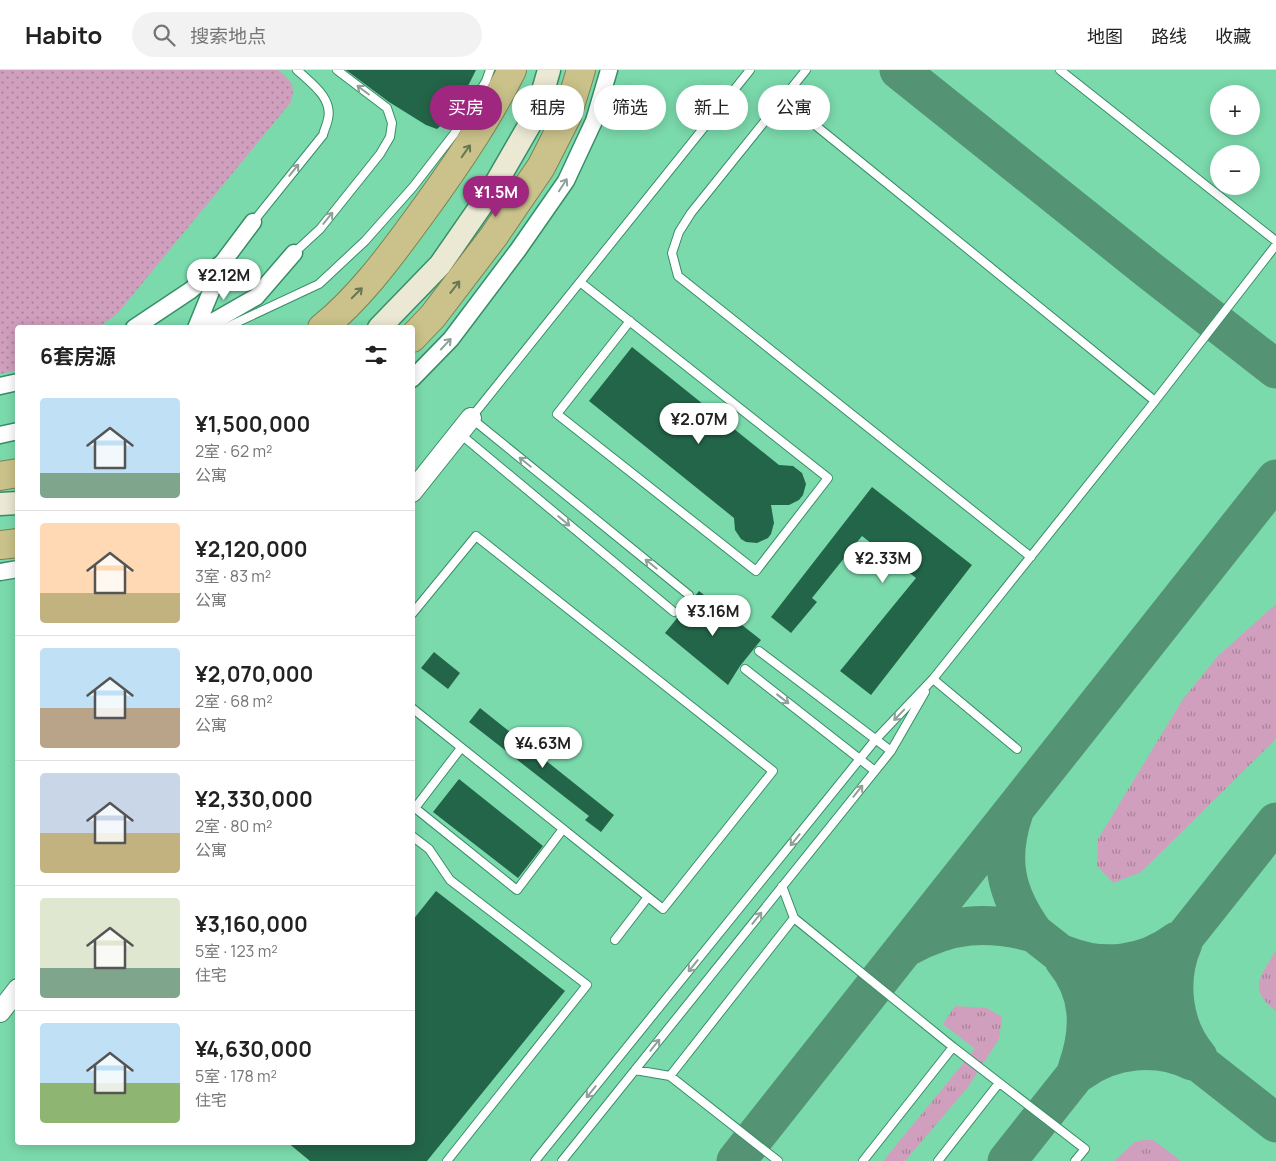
<!DOCTYPE html>
<html lang="zh">
<meta charset="utf-8">
<style>
body{margin:0;font-family:Manrope,"Noto Sans SC",sans-serif;background:#f2f2f2;color:#222;height:100vh;display:flex;flex-direction:column;font-size:19px;white-space:nowrap}
*{box-sizing:border-box;margin:0}
p{font-size:16px;color:#767676}
.icon{flex:none;width:28px;height:28px;fill:none;stroke:currentColor;stroke-width:2;stroke-linecap:round;stroke-linejoin:round}
.map{position:relative;flex:1;overflow:hidden}
.sheet{position:absolute;left:15px;top:255px;width:400px;height:820px;display:flex;flex-direction:column;background:#fff;border-radius:5px;box-shadow:0 2px 12px #0003}
.sheet>*{flex:none}
.guide{position:absolute;left:430px;top:15px;width:475px;height:45px;display:flex;gap:10px}
.controls{position:absolute;left:1210px;top:15px;display:grid;gap:10px}
.controls a{display:grid;place-items:center;width:50px;height:50px;border-radius:50%;background:#fff;box-shadow:0 2px 12px #0003;font-size:25px}
.price{position:absolute;translate:-50% -42px;padding:0 11px;border-radius:18px;background:#fff;color:#222;font-size:16px;line-height:32px;filter:drop-shadow(0 1px 2px #0008)}
.price::after{content:'';position:absolute;left:50%;top:30px;width:15px;height:11px;margin-left:-8px;background:inherit;clip-path:polygon(0 0,100% 0,50% 100%)}
.price.active{background:#a0277f;color:#fff}
ul{padding:0;list-style:none}
li{display:flex;align-items:center;gap:15px;height:125px;padding:0 25px}
li+li{border-top:1px solid #e0e0e0}
li span{display:grid;place-items:center;flex:none;width:140px;height:100px;border-radius:5px;color:#555}
li>.icon{margin-inline-start:auto}
span .icon{width:60px;height:60px;fill:#fffc;stroke-width:1}
li b{font-size:21px}
h2{display:flex;justify-content:space-between;align-items:center;height:60px;padding:0 25px;font-size:21px}
.tag{padding:0 18px;border-radius:22px;background:#fff;box-shadow:0 2px 12px #0003;font-size:18px;line-height:45px}
.tag.active{background:#a0277f;color:#fff}
header{display:flex;align-items:center;gap:30px;box-sizing:border-box;height:70px;padding:0 25px;background:#fff;border-bottom:1px solid #e0e0e0}
header strong{font-size:24px}
nav{display:flex;gap:28px;margin-inline-start:auto;font-size:18px}
.search{width:350px;height:45px;background:#f2f2f2;display:flex;align-items:center;gap:12px;box-sizing:border-box;padding:0 18px;border-radius:28px;color:#767676;font-size:19px}
.map>svg:first-child{display:block}
.built{fill:#7bdaac;fill-rule:evenodd}
.grass{fill:url(#grass-tufts)}
.garden{fill:url(#garden-dots)}
.lines{fill:none;stroke-linecap:round;stroke-linejoin:round}
.taxiway{stroke:#549475;stroke-width:39}
.building{fill:#236548}
.service-casing{stroke:#378e67;stroke-width:10}
.minor-casing{stroke:#378e67;stroke-width:19}
.tertiary-casing{stroke:#378e67;stroke-width:22}
.secondary-casing{stroke:#378e67;stroke-width:25}
.trunk-casing{stroke:#7c8351;stroke-width:30}
.service{stroke:#fff;stroke-width:8}
.minor{stroke:#fff;stroke-width:16}
.tertiary{stroke:#fff;stroke-width:20}
.secondary{stroke:#ebe8d3;stroke-width:22}
.trunk{stroke:#cac28a;stroke-width:28}
.oneway{stroke:#8fa099}
.oneway2{stroke:#687753}
</style>
<header>
<strong>Habito</strong>
<div class="search"><svg class="icon" aria-label="search" viewBox="0 0 24 24"><circle cx="10" cy="10" r="6"/><path d="M15 15l6 6"/></svg>搜索地点</div>
<nav><a>地图</a><a>路线</a><a>收藏</a></nav>
</header>
<div class="map">
<svg width="1276" height="1091" viewBox="0 0 1276 1091">
<defs>
<pattern id="grass-tufts" width="24" height="20" patternUnits="userSpaceOnUse" patternTransform="scale(1.25)"><rect width="24" height="20" fill="#d09fbd"/><path d="M3 7l-1-3M5 7V3M7 7l1-3M15 17l-1-3M17 17v-4M19 17l1-3" fill="none" stroke="#a78299"/></pattern>
<pattern id="garden-dots" width="8" height="8" patternUnits="userSpaceOnUse" patternTransform="scale(1.25)"><rect width="8" height="8" fill="#d09fbd"/><path d="M2 2h.1M6 6h.1" fill="none" stroke="#a78299" stroke-width="1.8" stroke-linecap="round"/></pattern>
</defs>
<rect width="100%" height="100%" fill="#8ee2b8"/>
<!-- built -->
<path class="built" d="M0 0H1276V1091H0ZM1219 24H1251V56H1219ZM1219 84H1251V116H1219ZM18 258H412V1072H18Z"/>
<!-- grass -->
<path class="grass" d="M1276 534V667L1274 671 1141 802 1113 813 1097 796 1098 769 1183 629 1218 586Z
M1276 880V941C1246 918 1261 907 1276 880Z
M955 936 987 938 1002 947 999 969 968 1017 905 1091H883L975 979 943 954Z
M1144 1070H1153L1181 1091H1114L1135 1072Z"/>
<!-- garden -->
<path class="garden" d="M0 0H278C291 12 296 14 291 32L117 244 99 257 18 258 17 300 0 304Z"/>
<g class="lines">
<!-- taxiway -->
<path class="taxiway" d="M899 0 1149 200 1276 299
M1014 742C998 789 1005 823 1034 863L1276 1053
M1183 873C1167 910 1172 956 1198 987
M907 877C950 853 987 850 1034 863
M1065 885C1102 900 1144 896 1177 871
M1064 890C1091 923 1091 960 1077 999
M1080 1002C1112 978 1157 974 1192 991
M736 1091 1276 409
M1007 1091 1276 752"/>
</g>
<!-- building -->
<path class="building" d="M346 0H476L463 26 445 52 437 59 426 55 389 32Z
M632 277 779 395 793 396 802 403 806 414 803 425 799 430 789 435H771L774 453 771 464 768 468 757 473 746 472 741 469 735 460 734 448 589 331Z
M872 417 972 495 871 625 840 601 916 508 862 466 812 528 817 532 791 563 771 547Z
M699 521 761 570 740 596 728 615 665 563Z
M434 582 460 603 448 619 421 598Z
M480 638 614 745 601 762 585 750 589 746 469 652Z
M459 709 543 776 518 808 433 742Z
M436 821 565 921 427 1091H310L287 1072H412V851Z"/>
<g class="lines">
<defs>
<path id="service" d="M806 0 691 143 679 162 672 183 678 206 1031 487
M1060 0 1276 171
M783 29 1155 331
M253 152 323 65C324 60 327 55 328 49 333 28 311 13 297 0
M294 183 320 159 380 84 390 67 392 53 387 38 337 0
M580 212 828 408 756 501 557 344 630 251
M225 258 319 214 365 171 413 117 454 64 486 11 490 0
M459 363 674 542
M689 525 471 348 750 0
M412 544 476 466 773 701 663 839 412 638
M759 581 891 681
M745 599 875 701
M933 609 1017 679
M461 678 415 738 517 820 563 759
M412 766 429 779 450 810 587 915 447 1091
M794 848 953 977 863 1091
M615 870 648 827
M953 977 1085 1079 1075 1091
M635 1000 670 1006 794 848 782 816
M670 1006 778 1091
M535 1091 876 669 933 609 1155 331 1276 175
M562 1091 891 681 925 622
M938 1091 999 1013"/>
<path id="minor" d="M134 258 191 220 223 192 253 152
M196 258 221 197
M202 258 256 227 294 183
M412 309 451 269 518 180 566 111 594 51 609 0
M0 316 18 312
M0 365 18 361
M0 502 18 499"/>
<path id="tertiary" d="M412 422 471 348
M0 942 18 919"/>
<path id="secondary" d="M379 258 440 195 492 120 537 42 549 0
M0 434 18 433"/>
<path id="trunk" d="M322 258C358 229 388 189 415 152 451 103 485 54 512 0
M412 268 433 246 494 166 541 97 567 46 581 0
M0 406 18 403
M0 475 18 473"/>
</defs>
<!-- service casing -->
<use href="#service" class="service-casing"/>
<!-- minor casing -->
<use href="#minor" class="minor-casing"/>
<!-- tertiary casing -->
<use href="#tertiary" class="tertiary-casing"/>
<!-- secondary casing -->
<use href="#secondary" class="secondary-casing"/>
<!-- trunk casing -->
<use href="#trunk" class="trunk-casing"/>
<!-- service -->
<use href="#service" class="service"/>
<!-- minor -->
<use href="#minor" class="minor"/>
<!-- tertiary -->
<use href="#tertiary" class="tertiary"/>
<!-- secondary -->
<use href="#secondary" class="secondary"/>
<!-- trunk -->
<use href="#trunk" class="trunk"/>
</g>
<!-- one-way arrows -->
<defs><path id="oneway-shaft" d="M-6 0H5M1.5-3L5.5 0L1.5 3" fill="none" stroke-width="1.6" stroke-linecap="round" stroke-linejoin="round" transform="scale(1.25)"/></defs>
<g class="oneway">
<use href="#oneway-shaft" transform="translate(363 20) rotate(-143)"/>
<use href="#oneway-shaft" transform="translate(294 100) rotate(-51)"/>
<use href="#oneway-shaft" transform="translate(563 115) rotate(-57)"/>
<use href="#oneway-shaft" transform="translate(328 148) rotate(-51)"/>
<use href="#oneway-shaft" transform="translate(446 274) rotate(-47)"/>
<use href="#oneway-shaft" transform="translate(525 392) rotate(-141)"/>
<use href="#oneway-shaft" transform="translate(564 451) rotate(40)"/>
<use href="#oneway-shaft" transform="translate(651 494) rotate(-141)"/>
<use href="#oneway-shaft" transform="translate(783 629) rotate(38)"/>
<use href="#oneway-shaft" transform="translate(899 645) rotate(134)"/>
<use href="#oneway-shaft" transform="translate(858 721) rotate(-51)"/>
<use href="#oneway-shaft" transform="translate(795 770) rotate(129)"/>
<use href="#oneway-shaft" transform="translate(757 848) rotate(-51)"/>
<use href="#oneway-shaft" transform="translate(693 896) rotate(129)"/>
<use href="#oneway-shaft" transform="translate(655 975) rotate(-51)"/>
<use href="#oneway-shaft" transform="translate(591 1022) rotate(129)"/>
</g>
<g class="oneway2">
<use href="#oneway-shaft" transform="translate(466 81) rotate(-55)"/>
<use href="#oneway-shaft" transform="translate(455 217) rotate(-52)"/>
<use href="#oneway-shaft" transform="translate(357 223) rotate(-45)"/>
</g>
</svg>
<div class="controls">
<a>+</a>
<a>−</a>
</div>
<b class="price active" style="left:496px;top:148px">¥1.5M</b>
<b class="price" style="left:224px;top:231px">¥2.12M</b>
<b class="price" style="left:699px;top:375px">¥2.07M</b>
<b class="price" style="left:883px;top:514px">¥2.33M</b>
<b class="price" style="left:713px;top:567px">¥3.16M</b>
<b class="price" style="left:543px;top:699px">¥4.63M</b>
<div class="guide">
<a class="tag active">买房</a>
<a class="tag">租房</a>
<a class="tag">筛选</a>
<a class="tag">新上</a>
<a class="tag">公寓</a>
</div>
<section class="sheet">
<h2>6套房源<svg class="icon" aria-label="filters" viewBox="0 0 24 24"><path d="M4 7h16M4 17h16"/><circle cx="9" cy="7" r="2"/><circle cx="15" cy="17" r="2"/></svg></h2>
<ul>
<li><span style="background:linear-gradient(#bfe0f5 75%,#7fa58c 0)"><svg class="icon" aria-label="home" viewBox="0 0 24 24"><path d="M3 11l9-7 9 7M6 9v11h12V9"/></svg></span><div><b>¥1,500,000</b><p>2室 · 62 m²</p><p>公寓</p></div></li>
<li><span style="background:linear-gradient(#ffd9b3 70%,#c2b280 0)"><svg class="icon" aria-label="home" viewBox="0 0 24 24"><path d="M3 11l9-7 9 7M6 9v11h12V9"/></svg></span><div><b>¥2,120,000</b><p>3室 · 83 m²</p><p>公寓</p></div></li>
<li><span style="background:linear-gradient(#bfe0f5 60%,#b9a48a 0)"><svg class="icon" aria-label="home" viewBox="0 0 24 24"><path d="M3 11l9-7 9 7M6 9v11h12V9"/></svg></span><div><b>¥2,070,000</b><p>2室 · 68 m²</p><p>公寓</p></div></li>
<li><span style="background:linear-gradient(#c9d6e8 60%,#c2b280 0)"><svg class="icon" aria-label="home" viewBox="0 0 24 24"><path d="M3 11l9-7 9 7M6 9v11h12V9"/></svg></span><div><b>¥2,330,000</b><p>2室 · 80 m²</p><p>公寓</p></div></li>
<li><span style="background:linear-gradient(#dfe7d0 70%,#7fa58c 0)"><svg class="icon" aria-label="home" viewBox="0 0 24 24"><path d="M3 11l9-7 9 7M6 9v11h12V9"/></svg></span><div><b>¥3,160,000</b><p>5室 · 123 m²</p><p>住宅</p></div></li>
<li><span style="background:linear-gradient(#bfe0f5 60%,#8fb573 0)"><svg class="icon" aria-label="home" viewBox="0 0 24 24"><path d="M3 11l9-7 9 7M6 9v11h12V9"/></svg></span><div><b>¥4,630,000</b><p>5室 · 178 m²</p><p>住宅</p></div></li>
</ul>
</section>
</div>
